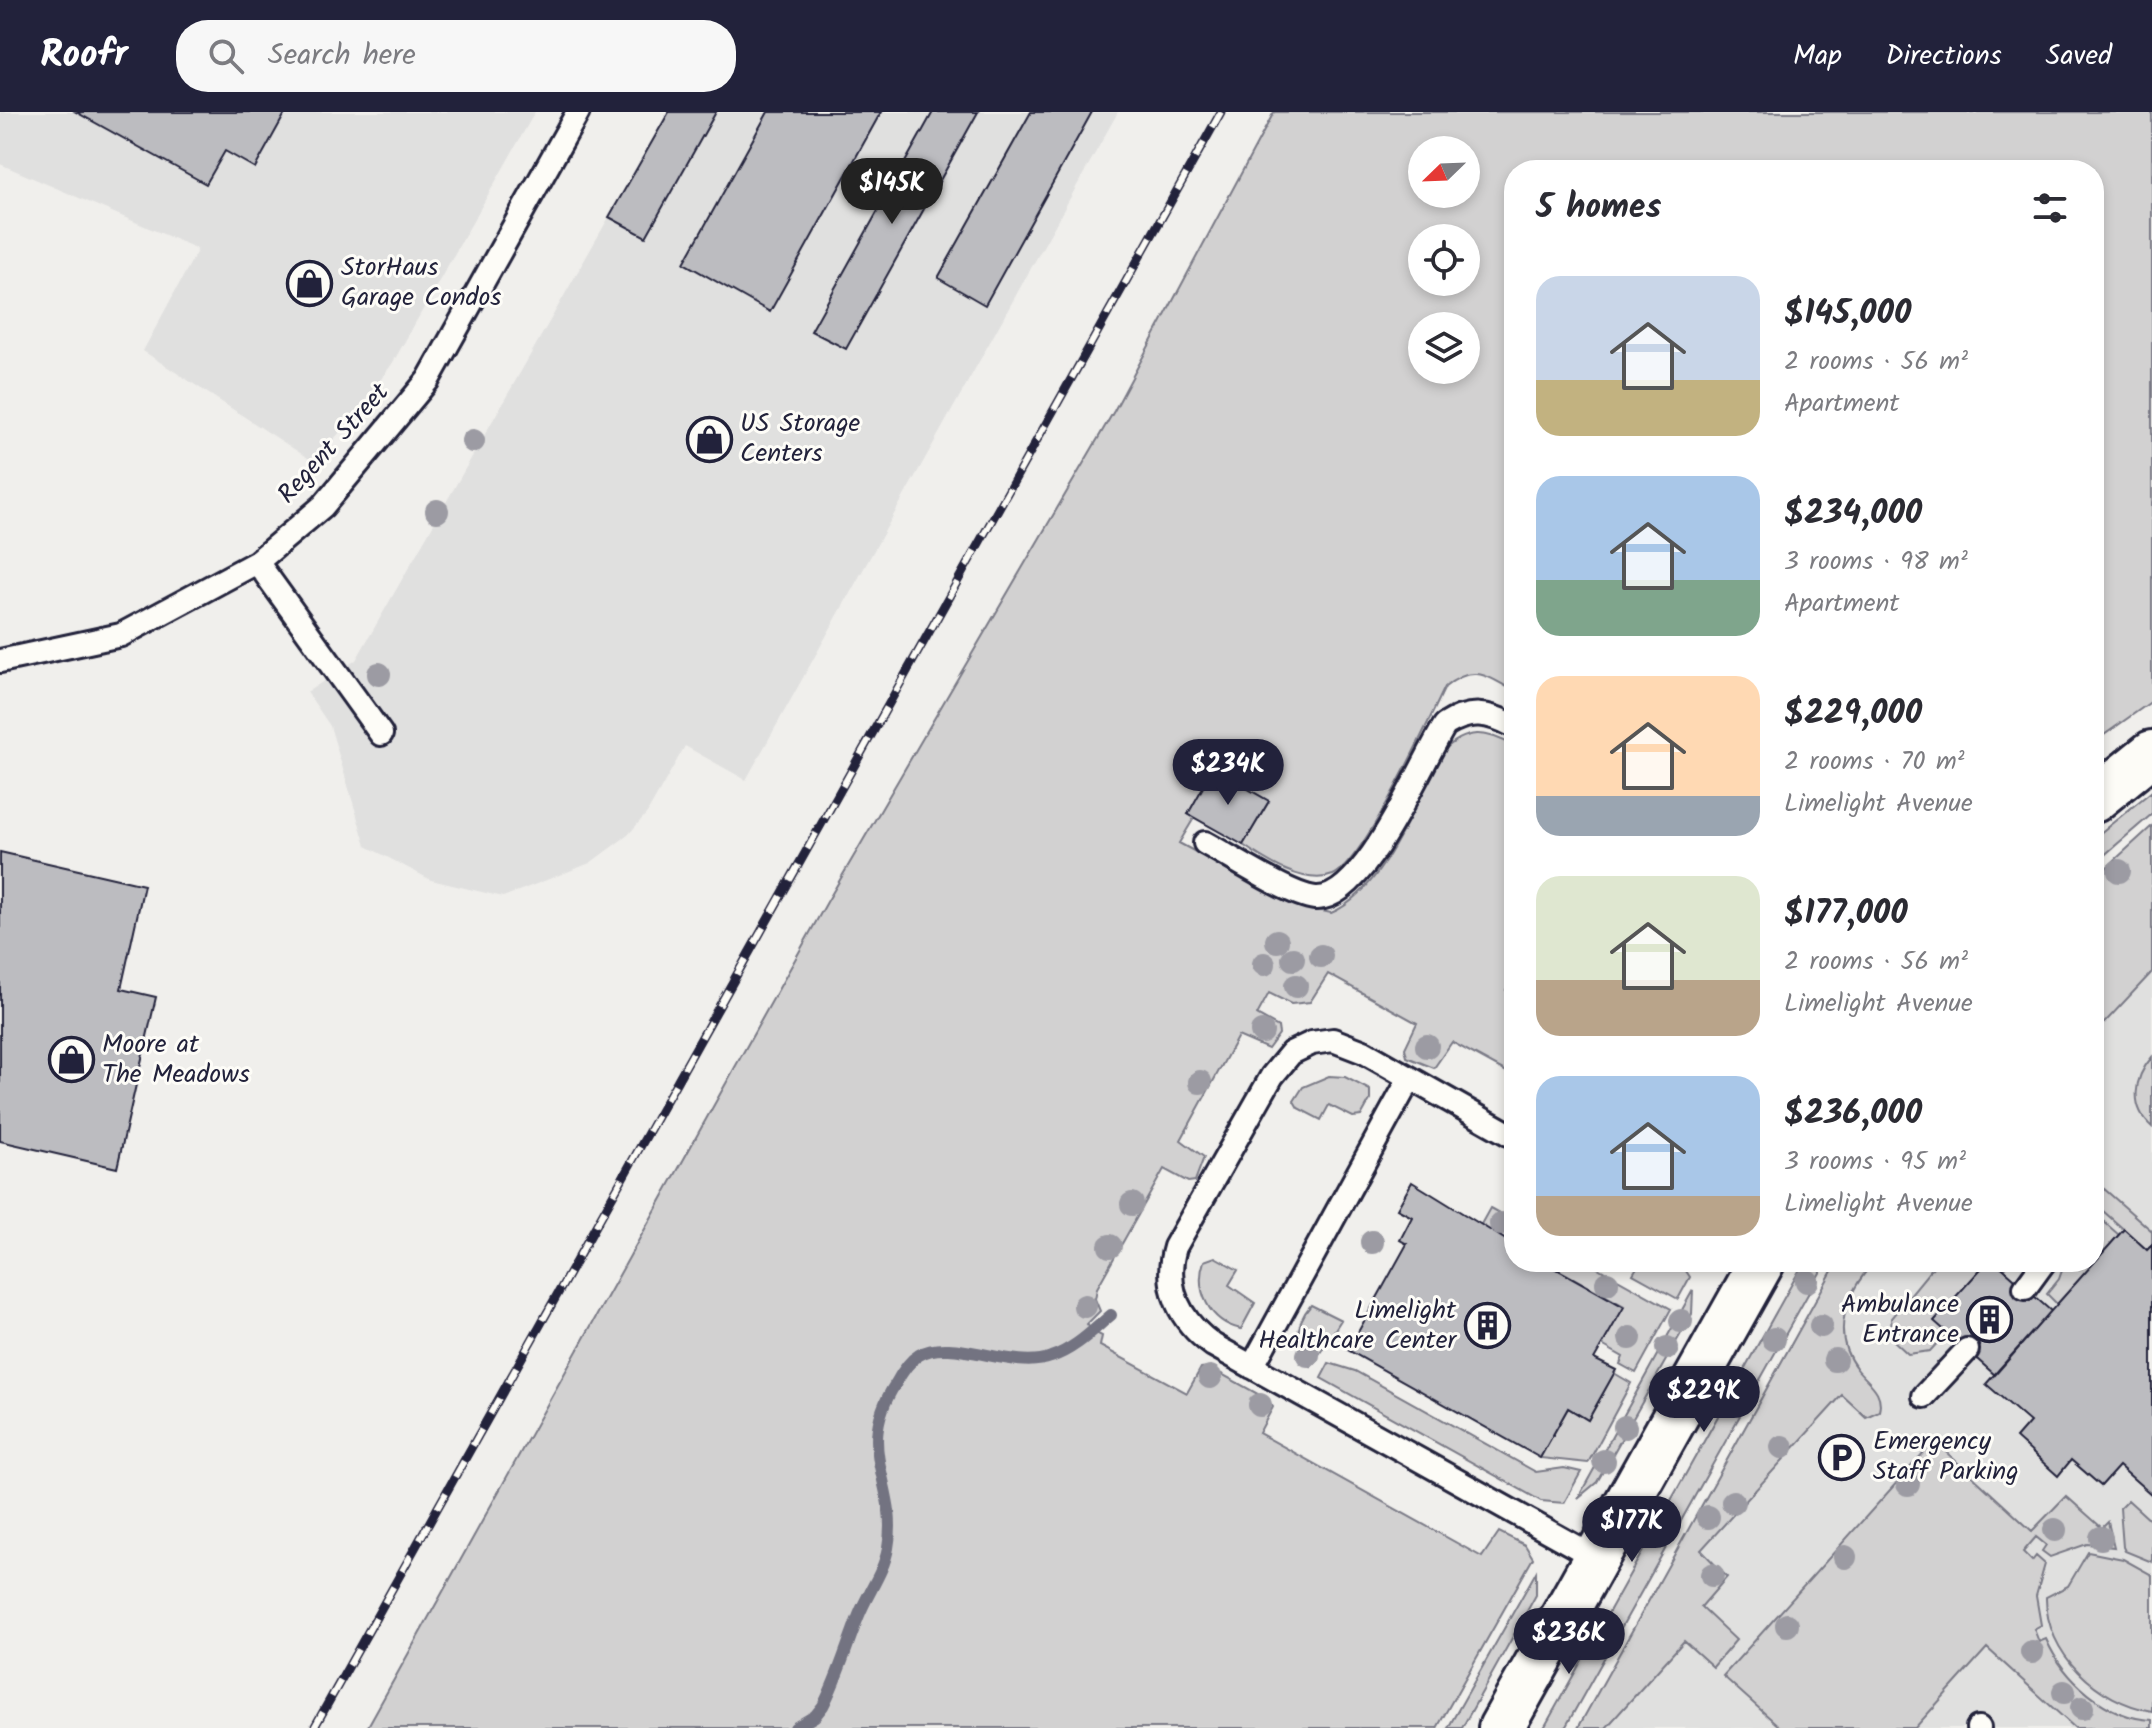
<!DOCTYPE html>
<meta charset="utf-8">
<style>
body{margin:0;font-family:Kalam,sans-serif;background:#f7f7f7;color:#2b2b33;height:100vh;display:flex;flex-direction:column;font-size:30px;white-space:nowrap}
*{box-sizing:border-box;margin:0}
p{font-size:26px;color:#7c7c81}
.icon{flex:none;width:44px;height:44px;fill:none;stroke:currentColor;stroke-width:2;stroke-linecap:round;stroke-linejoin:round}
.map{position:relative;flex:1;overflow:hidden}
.drawer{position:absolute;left:1504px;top:48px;width:600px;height:1112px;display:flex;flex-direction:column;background:#fff;border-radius:32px;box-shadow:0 4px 12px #0003}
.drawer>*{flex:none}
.needle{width:52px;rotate:247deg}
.fabs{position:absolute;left:1408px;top:24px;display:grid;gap:16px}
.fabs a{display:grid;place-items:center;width:72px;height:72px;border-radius:50%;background:#fff;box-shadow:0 4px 12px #0003;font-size:40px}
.price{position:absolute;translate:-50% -68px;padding:0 18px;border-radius:28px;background:#22223b;color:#fff;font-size:26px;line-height:52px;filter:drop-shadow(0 2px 4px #0008)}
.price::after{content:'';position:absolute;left:50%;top:48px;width:24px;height:18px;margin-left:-12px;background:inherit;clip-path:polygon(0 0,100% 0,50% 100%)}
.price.current{background:#222;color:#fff}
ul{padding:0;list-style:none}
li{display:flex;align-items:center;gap:24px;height:200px;padding:0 32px}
li span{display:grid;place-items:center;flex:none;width:224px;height:160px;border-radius:24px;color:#555}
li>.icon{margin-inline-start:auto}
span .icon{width:96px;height:96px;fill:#fffc;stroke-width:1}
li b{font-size:34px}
h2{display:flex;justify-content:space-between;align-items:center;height:96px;padding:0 32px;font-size:34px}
header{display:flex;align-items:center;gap:48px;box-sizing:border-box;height:112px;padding:0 40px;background:#22223b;color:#fff}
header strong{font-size:38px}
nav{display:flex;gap:44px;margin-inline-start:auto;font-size:28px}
.search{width:560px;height:72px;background:#f7f7f7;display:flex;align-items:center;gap:20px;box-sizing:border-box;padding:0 28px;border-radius:32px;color:#7c7c81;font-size:30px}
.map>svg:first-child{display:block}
.built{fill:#e0e0df}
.green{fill:#d2d1d1;stroke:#7a7a86;stroke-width:2;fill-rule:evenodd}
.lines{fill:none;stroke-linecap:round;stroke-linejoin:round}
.stream{stroke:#737381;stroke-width:12}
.building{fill:#bcbcc0;stroke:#22223b;stroke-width:2}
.service-casing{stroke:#22223b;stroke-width:28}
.tertiary-casing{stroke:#22223b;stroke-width:50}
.service{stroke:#fdfcf7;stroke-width:22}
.tertiary{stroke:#fdfcf7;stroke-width:44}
.rail-casing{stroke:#22223b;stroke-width:9}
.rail{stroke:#fdfcf7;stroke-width:6;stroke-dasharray:18;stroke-linecap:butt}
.tree{fill:#9c9ba3}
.labels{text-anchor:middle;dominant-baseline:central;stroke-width:6;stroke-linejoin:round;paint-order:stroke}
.poi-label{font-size:26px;fill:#22223b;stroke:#fdfcf7;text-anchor:start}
.street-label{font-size:26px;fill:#22223b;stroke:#fdfcf7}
</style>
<header>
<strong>Roofr</strong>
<div class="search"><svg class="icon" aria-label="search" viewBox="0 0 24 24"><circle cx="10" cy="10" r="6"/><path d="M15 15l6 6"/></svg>Search here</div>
<nav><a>Map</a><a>Directions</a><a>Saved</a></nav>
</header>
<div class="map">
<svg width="2152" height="1616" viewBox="0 0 2152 1616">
<rect width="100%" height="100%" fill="#f0efec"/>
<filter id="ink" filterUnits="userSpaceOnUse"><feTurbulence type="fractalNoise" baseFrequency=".0125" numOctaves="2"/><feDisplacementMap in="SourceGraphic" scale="16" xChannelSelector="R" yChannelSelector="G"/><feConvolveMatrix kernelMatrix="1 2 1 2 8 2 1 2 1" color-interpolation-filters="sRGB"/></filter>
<g filter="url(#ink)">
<!-- built -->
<path class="built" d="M0 0H535L392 252 354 304 314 350 143 239 198 137 0 52Z
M669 0H1118L746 668 685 634 647 701 628 723 590 751 503 785 431 768 366 734 330 614 307 580 356 548Z
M2152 714V1616H1578L1837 1150H2094V767Z"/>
<!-- green -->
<path class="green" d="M1274 0H2152V589L2094 630V58H1514V579C1486 563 1472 552 1445 575 1428 610 1364 750 1333 763 1305 774 1266 749 1243 733L1269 689 1214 657 1188 702 1194 706 1179 731 1294 793 1331 801C1384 779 1416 689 1442 640 1466 616 1486 618 1514 634V865L1506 878 1514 883V964L1452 930 1434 956 1407 945 1405 936 1417 911 1328 862 1310 890 1291 892 1269 881 1257 903 1278 915 1279 922 1268 937 1238 924 1181 1028 1204 1045 1195 1069 1188 1070 1164 1057 1097 1176 1095 1187 1100 1199 1087 1212 1092 1219 1102 1224 1100 1234 1187 1281 1201 1256 1209 1255 1267 1287 1273 1295 1259 1321 1482 1445 1499 1420 1525 1433 1533 1446 1437 1616H367L827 790 1114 299ZM1422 38H1466V82H1422ZM1422 126H1466V170H1422ZM1422 214H1466V258H1422Z
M2152 679V702L2094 752V726Z
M2152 714V860L2094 922V767Z
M2152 945V1015C2130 995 2133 967 2152 945Z
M1329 964 1345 965 1370 978V988L1361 1004 1353 1005 1329 993 1321 1008 1298 996 1294 989 1303 975Z
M2094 1068 2152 1119V1133L2147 1138 2094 1091Z
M1490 1096 1514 1109V1133L1480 1114Z
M2094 1101 2119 1123 2057 1192 2047 1182 2059 1167 2065 1150H2094Z
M1215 1145 1238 1158 1229 1173 1255 1191 1241 1217C1209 1210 1194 1178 1204 1149Z
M1544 1150H1587L1671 1197 1636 1261 1620 1252 1623 1245 1602 1233 1624 1194Z
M1640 1150H1680L1690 1165 1678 1187 1633 1162Z
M1804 1150H1826L1565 1616H1544Z
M1837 1150H1874C1847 1180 1829 1221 1857 1257 1868 1271 1884 1279 1879 1299L1866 1305 1842 1283 1701 1438 1727 1465 1701 1495 1736 1528 1713 1555 1684 1529 1606 1616H1578Z
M1937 1150H2011L1930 1239 1908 1242 1893 1228 1891 1206Z
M1693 1178 1692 1202 1597 1370 1578 1386Z
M1311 1193 1341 1208 1311 1255 1303 1249C1295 1229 1296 1210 1311 1193Z
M1329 1251 1355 1259 1536 1360 1564 1356 1581 1360 1564 1391 1541 1389 1321 1266Z
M1614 1261 1631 1271 1588 1351 1540 1346 1568 1296 1588 1308Z
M1934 1329 2032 1419 2066 1384 2102 1416 2108 1410 2114 1435 2087 1432 2050 1445 2042 1439 2046 1433 2036 1425 2023 1440 2032 1449 2036 1444 2045 1452 2036 1484 2041 1513 2034 1517 2039 1530 2046 1527C2064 1568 2106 1606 2152 1608V1616H2075L1987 1536 1915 1616H1781L1723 1564Z
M2128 1388 2152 1410V1450L2125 1439 2123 1435 2120 1396Z
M2088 1440 2123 1447 2152 1463V1599C2099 1591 2045 1541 2046 1485L2068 1474Z
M1536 1460V1483L1462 1616H1448Z"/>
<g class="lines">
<!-- stream -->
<path class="stream" d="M795 1616 815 1604 823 1594C838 1565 847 1533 859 1503 868 1480 884 1460 888 1436 900 1372 852 1338 896 1271 902 1260 909 1249 919 1243 951 1223 1013 1260 1051 1245 1075 1237 1092 1219 1111 1203"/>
</g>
<!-- building -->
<path class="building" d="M76 0H286L255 56 225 39 206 72Z
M669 0H716L646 125 609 105Z
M768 0H881L770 200 684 151Z
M933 0H978L846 237 811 219Z
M1031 0H1092L985 193 938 166Z
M1213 657 1269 689 1243 733 1188 702Z
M0 740 144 773 121 877 156 885 117 1056 0 1029Z
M1412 1070 1514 1133V1150H1544L1624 1195 1594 1247 1616 1258 1588 1308 1568 1296 1540 1346 1348 1238 1407 1132 1400 1128 1412 1105 1397 1097Z
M2124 1117 2147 1138 2152 1133V1383L2119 1354 2101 1374 2071 1348 2058 1364 2016 1326 2030 1310 1986 1272Z
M1987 1150H1996L2051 1199 1995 1263 1934 1209Z"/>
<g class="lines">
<defs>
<path id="service" d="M257 450 381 622
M0 549 121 523 257 450 323 394 428 268 578 0
M1205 731C1231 745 1289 783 1315 786 1365 790 1421 650 1445 613 1469 598 1488 600 1514 614
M1514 1025 1364 940 1333 928 1312 931 1291 941 1272 964 1175 1135C1163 1176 1180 1209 1213 1233L1596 1446
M2025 1176 2044 1150
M1252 1255 1410 966
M1924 1284 1967 1238
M1978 1616H1979"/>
<path id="tertiary" d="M2094 688 2152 641
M1501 1616 1762 1150"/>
</defs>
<!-- service casing -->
<use href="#service" class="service-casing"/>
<!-- tertiary casing -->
<use href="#tertiary" class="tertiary-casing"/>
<!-- service -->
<use href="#service" class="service"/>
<!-- tertiary -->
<use href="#tertiary" class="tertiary"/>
<defs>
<path id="rail" d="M314 1616 1221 0"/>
</defs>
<!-- rail casing -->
<use href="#rail" class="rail-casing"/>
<!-- rail -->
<use href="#rail" class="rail"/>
</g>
<!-- trees -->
<g class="tree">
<circle cx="473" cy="329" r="12"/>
<circle cx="437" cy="399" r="12"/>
<circle cx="379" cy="562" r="12"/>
<circle cx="2119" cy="759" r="12"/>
<circle cx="1277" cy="829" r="12"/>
<circle cx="1321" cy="844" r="12"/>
<circle cx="1293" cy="847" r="12"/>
<circle cx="1264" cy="852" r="12"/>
<circle cx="1296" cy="874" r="12"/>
<circle cx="1262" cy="920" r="12"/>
<circle cx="1427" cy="934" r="12"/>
<circle cx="1200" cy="970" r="12"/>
<circle cx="1132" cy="1092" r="12"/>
<circle cx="1501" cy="1112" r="12"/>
<circle cx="1372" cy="1130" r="12"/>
<circle cx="1110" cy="1134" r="12"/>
<circle cx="1807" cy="1169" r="12"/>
<circle cx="1607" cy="1171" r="12"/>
<circle cx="1085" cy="1194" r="12"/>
<circle cx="1681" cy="1209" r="12"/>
<circle cx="1821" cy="1214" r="12"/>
<circle cx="1630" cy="1226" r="12"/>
<circle cx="1774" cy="1227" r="12"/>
<circle cx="1667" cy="1236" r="12"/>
<circle cx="1308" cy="1243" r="12"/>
<circle cx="1835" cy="1248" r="12"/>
<circle cx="1210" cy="1265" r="12"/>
<circle cx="1741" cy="1284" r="12"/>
<circle cx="1260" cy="1293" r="12"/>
<circle cx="1625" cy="1315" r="12"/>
<circle cx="1782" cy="1335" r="12"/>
<circle cx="1604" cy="1349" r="12"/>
<circle cx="1908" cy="1372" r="12"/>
<circle cx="1733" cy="1390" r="12"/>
<circle cx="1708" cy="1405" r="12"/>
<circle cx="2055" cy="1418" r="12"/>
<circle cx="2101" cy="1426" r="12"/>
<circle cx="1845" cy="1445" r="12"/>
<circle cx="1712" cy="1463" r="12"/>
<circle cx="1787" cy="1513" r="12"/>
<circle cx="2032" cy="1540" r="12"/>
<circle cx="2064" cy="1580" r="12"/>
<circle cx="2082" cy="1596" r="12"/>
</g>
</g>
<!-- icons -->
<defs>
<symbol id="shop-ring" viewBox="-11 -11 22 22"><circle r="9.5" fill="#fdfcf7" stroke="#22223b" stroke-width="1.5"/><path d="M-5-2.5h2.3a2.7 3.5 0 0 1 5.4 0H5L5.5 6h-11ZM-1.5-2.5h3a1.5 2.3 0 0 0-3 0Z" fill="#22223b"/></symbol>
<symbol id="building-ring" viewBox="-11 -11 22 22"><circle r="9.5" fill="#fdfcf7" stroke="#22223b" stroke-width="1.5"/><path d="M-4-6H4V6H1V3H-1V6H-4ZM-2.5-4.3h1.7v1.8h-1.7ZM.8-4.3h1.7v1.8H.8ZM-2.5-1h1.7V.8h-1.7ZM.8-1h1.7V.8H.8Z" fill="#22223b"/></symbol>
<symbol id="parking-ring" viewBox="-11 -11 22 22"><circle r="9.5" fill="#fdfcf7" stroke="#22223b" stroke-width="1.5"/><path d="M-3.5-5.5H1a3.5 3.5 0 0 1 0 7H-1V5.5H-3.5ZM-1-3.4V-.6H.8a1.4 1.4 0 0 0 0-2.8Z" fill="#22223b"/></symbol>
</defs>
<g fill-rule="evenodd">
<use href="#shop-ring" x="284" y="146" width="51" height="51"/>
<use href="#shop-ring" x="684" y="302" width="51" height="51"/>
<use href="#shop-ring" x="46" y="922" width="51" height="51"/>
<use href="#building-ring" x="1964" y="1182" width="51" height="51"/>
<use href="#building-ring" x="1462" y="1188" width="51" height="51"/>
<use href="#parking-ring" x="1816" y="1320" width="51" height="51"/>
</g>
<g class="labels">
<!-- poi labels -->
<g class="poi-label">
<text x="341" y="156">StorHaus<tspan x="341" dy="30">Garage Condos</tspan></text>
<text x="740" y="312">US Storage<tspan x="740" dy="30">Centers</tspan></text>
<text x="102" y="933">Moore at<tspan x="102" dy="30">The Meadows</tspan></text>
<text x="1959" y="1193" text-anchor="end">Ambulance<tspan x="1959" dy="30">Entrance</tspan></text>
<text x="1456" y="1199" text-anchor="end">Limelight<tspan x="1456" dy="30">Healthcare Center</tspan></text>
<text x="1873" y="1330">Emergency<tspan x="1873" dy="30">Staff Parking</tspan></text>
</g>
<!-- street labels -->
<g class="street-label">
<text transform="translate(334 332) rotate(-48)">Regent Street</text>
</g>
</g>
</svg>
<div class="fabs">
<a><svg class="needle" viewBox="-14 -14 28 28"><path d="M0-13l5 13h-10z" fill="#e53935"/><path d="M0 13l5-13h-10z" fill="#7c7c81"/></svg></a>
<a><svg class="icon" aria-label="locate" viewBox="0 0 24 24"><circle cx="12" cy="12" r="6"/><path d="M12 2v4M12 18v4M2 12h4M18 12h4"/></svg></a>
<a><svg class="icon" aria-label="layers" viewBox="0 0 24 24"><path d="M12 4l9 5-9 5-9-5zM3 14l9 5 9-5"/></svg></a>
</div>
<b class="price current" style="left:892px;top:114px">$145K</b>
<b class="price" style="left:1228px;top:695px">$234K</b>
<b class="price" style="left:1704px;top:1322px">$229K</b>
<b class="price" style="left:1632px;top:1452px">$177K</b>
<b class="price" style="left:1569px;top:1564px">$236K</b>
<section class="drawer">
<h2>5 homes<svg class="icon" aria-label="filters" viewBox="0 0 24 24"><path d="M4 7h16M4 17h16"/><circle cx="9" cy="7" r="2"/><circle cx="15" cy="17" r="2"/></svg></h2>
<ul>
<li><span style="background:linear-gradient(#c9d6e8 65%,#c2b280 0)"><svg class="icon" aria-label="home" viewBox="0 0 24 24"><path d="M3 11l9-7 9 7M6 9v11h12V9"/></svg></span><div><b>$145,000</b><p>2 rooms · 56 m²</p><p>Apartment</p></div></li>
<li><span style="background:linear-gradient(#a9c7e8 65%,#7fa58c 0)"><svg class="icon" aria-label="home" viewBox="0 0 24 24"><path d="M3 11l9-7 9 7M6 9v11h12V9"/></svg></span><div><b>$234,000</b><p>3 rooms · 98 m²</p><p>Apartment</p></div></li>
<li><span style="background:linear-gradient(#ffd9b3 75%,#9aa5b1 0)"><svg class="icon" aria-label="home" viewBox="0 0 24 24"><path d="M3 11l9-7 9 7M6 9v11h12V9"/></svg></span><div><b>$229,000</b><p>2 rooms · 70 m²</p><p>Limelight Avenue</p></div></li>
<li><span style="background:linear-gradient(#dfe7d0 65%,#b9a48a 0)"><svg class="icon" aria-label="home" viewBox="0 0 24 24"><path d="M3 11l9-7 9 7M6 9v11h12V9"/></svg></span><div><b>$177,000</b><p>2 rooms · 56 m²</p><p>Limelight Avenue</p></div></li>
<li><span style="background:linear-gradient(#a9c7e8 75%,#b9a48a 0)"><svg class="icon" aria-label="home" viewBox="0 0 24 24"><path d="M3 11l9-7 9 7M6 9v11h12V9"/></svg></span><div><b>$236,000</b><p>3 rooms · 95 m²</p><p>Limelight Avenue</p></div></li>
</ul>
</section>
</div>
